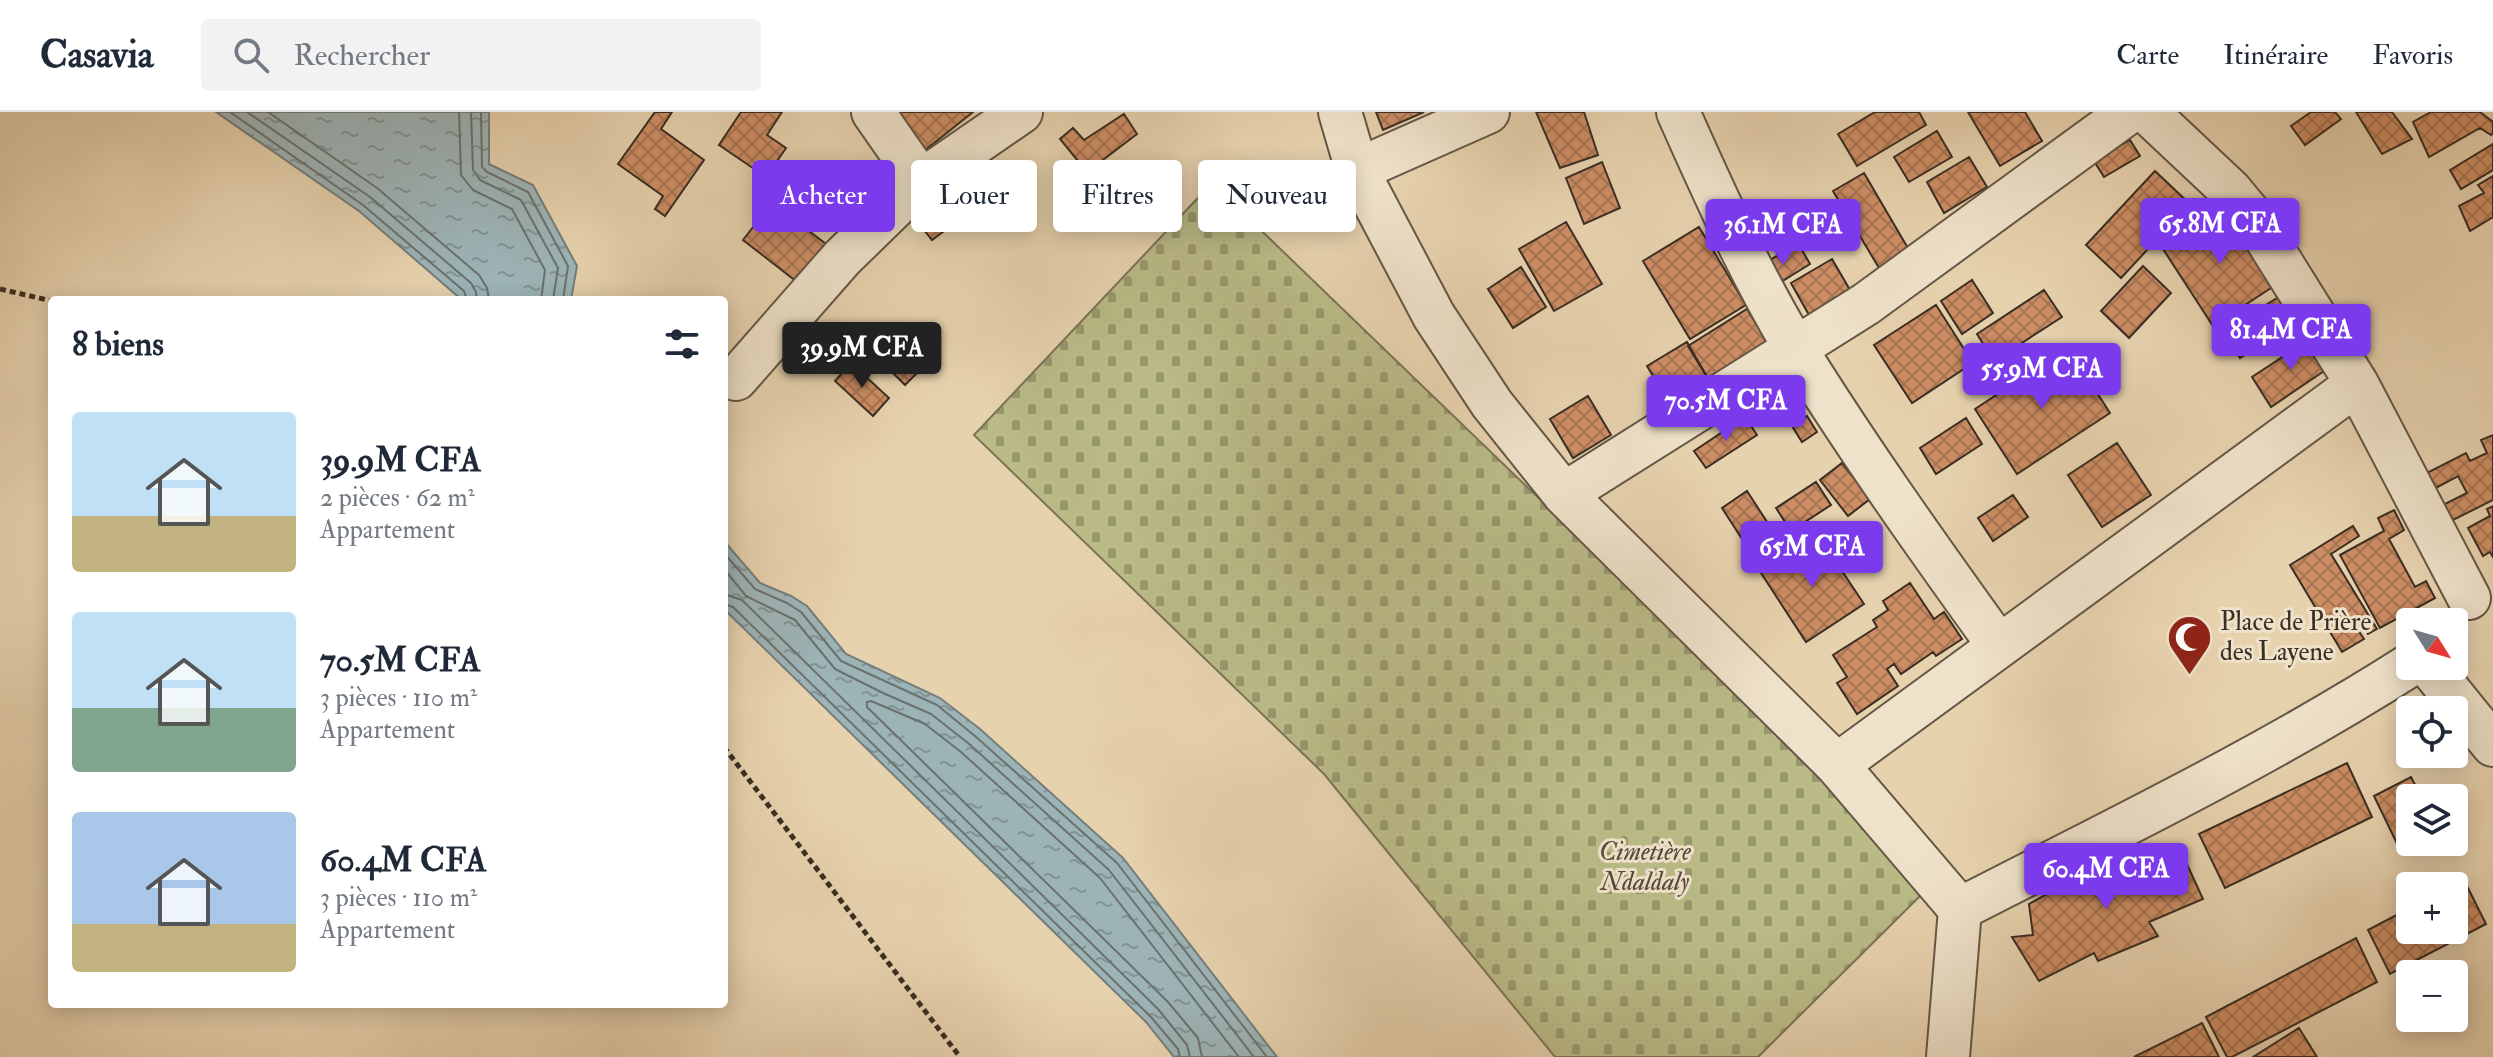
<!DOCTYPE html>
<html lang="fr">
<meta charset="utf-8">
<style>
body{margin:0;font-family:"IM FELL Double Pica",serif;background:#f2f2f3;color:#1f2937;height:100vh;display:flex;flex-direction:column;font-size:30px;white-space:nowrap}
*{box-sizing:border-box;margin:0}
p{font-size:26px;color:#747a83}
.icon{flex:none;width:44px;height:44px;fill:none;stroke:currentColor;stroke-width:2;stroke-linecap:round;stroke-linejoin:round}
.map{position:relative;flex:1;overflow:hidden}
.sheet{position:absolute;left:48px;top:184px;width:680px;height:712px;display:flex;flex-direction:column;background:#fff;border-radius:8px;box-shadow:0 4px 20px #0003}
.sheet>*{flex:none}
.banner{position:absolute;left:752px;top:48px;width:760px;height:72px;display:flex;gap:16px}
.needle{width:52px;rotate:127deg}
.tools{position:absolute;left:2396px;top:496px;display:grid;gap:16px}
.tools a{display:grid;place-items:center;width:72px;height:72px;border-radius:8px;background:#fff;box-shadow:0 4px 20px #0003;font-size:40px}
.price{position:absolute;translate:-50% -68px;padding:0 18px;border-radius:8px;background:#7c3aed;color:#fff;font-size:26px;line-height:52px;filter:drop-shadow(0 2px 4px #0008)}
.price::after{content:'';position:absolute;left:50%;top:48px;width:24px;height:18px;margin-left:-12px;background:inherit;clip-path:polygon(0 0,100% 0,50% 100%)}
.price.selected{background:#222;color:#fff}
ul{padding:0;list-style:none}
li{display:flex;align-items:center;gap:24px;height:200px;padding:0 24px}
li span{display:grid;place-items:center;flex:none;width:224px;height:160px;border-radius:8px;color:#555}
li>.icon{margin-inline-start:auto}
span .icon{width:96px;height:96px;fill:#fffc;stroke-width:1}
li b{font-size:34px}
h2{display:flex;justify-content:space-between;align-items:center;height:96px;padding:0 24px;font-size:34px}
.pill{padding:0 28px;border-radius:8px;background:#fff;box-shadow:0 4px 20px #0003;font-size:28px;line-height:72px}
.pill.selected{background:#7c3aed;color:#fff}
header{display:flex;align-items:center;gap:48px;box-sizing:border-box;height:112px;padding:0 40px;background:#fff;border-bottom:2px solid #e0e1e3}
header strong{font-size:38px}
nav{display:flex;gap:44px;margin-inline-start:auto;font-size:28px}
.search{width:560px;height:72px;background:#f2f2f3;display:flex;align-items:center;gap:20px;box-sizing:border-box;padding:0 28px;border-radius:8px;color:#747a83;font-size:30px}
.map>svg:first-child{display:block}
.cemetery{fill:url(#cemetery-stones);stroke:#7a7456;stroke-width:2}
.water{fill:url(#water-ripples);stroke:#757e7c;stroke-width:2}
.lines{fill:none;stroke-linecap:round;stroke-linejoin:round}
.shore{stroke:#6b716e;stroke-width:2}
.building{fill:url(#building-cross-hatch);stroke:#392e24;stroke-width:2}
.street-casing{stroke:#645746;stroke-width:46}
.path{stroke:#392e24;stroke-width:5;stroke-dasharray:6 4;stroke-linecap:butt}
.street{stroke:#efe2ca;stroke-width:42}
.labels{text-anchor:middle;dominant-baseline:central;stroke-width:6;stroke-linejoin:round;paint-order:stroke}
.poi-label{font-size:26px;fill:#392e24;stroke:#efe2ca;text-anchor:start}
.park-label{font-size:26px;font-style:italic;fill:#534a38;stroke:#efe2ca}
</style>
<header>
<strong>Casavia</strong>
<div class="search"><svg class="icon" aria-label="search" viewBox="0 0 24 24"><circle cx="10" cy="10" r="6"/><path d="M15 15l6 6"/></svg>Rechercher</div>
<nav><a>Carte</a><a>Itinéraire</a><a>Favoris</a></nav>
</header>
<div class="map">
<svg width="2493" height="945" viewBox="0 0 2493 945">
<defs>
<pattern id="cemetery-stones" width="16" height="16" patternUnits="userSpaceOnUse" patternTransform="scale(2)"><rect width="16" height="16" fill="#babb87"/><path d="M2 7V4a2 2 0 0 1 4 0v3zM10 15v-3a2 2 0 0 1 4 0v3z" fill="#98986e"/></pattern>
<pattern id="water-ripples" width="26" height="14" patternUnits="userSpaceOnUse" patternTransform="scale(2)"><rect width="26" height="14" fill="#9db4b7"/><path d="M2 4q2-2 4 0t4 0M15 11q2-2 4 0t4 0" fill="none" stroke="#819395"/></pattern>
<pattern id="building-cross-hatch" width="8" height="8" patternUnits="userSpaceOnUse" patternTransform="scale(2)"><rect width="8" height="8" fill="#cd8d64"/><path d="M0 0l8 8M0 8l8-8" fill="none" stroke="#a77452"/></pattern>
</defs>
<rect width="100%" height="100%" fill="#e7d2ae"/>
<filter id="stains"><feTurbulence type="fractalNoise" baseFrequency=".0025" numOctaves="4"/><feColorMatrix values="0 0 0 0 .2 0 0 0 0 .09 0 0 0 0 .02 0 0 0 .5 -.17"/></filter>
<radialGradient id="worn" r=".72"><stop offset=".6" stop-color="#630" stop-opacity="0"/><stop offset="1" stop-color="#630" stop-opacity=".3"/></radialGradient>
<!-- cemetery -->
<path class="cemetery" d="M1212 71 1919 753V785L1758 945H1555L1324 662 974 323Z"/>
<!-- water -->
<path class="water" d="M216 0H489V52L533 73 577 154 571 188H462L359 99Z
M724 429 760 471 791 484 807 494 846 542 940 586 980 617 1123 746 1277 945H1174L1146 910 724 497Z"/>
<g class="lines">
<!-- shore -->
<path class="shore" d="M230 0 363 93 464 179 467 188
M247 0 370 85 471 171 476 180 477 188
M268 0 377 76 479 163 487 176 489 188
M459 0 461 63 473 78 512 97 545 158 541 188
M471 0 473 58 480 68 521 88 558 156 553 188
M481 0 482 55 487 60 528 80 568 154 563 188
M724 441 755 477 787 491 801 500 841 549 937 593 975 624 1117 751 1267 945
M724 457 746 484 795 508 835 557 883 581 931 602 968 631 1109 758 1254 945
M724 482 742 488 1158 897 1187 933 1190 945
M724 492 733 495 1151 905 1178 937 1180 945
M1202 945 1198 926 1168 890 867 595V590L871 589 925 612 961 640 1100 766 1239 945"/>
</g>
<!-- building -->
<path class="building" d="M655 0H672L661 17 704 48 665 104 655 97 663 84 618 52Z
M741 0H782L767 23 786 36 766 65 719 33Z
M885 0H973L919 43Z
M1376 0H1424L1383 18Z
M1536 0H1584L1598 43 1560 56Z
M1875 0H1919L1926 13 1857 54 1838 22Z
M1968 0H2025L2042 29 2000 54Z
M2311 0H2335L2341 7 2305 33 2291 14Z
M2356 0H2392L2412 27 2382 42Z
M2431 0H2480L2493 10V21L2491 23 2480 16 2429 45 2413 10Z
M1124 2 1137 22 1087 60 1060 27 1073 16 1084 28Z
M1937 19 1952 45 1909 70 1894 45Z
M2130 28 2140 44 2104 65 2094 49Z
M2493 32V58L2461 77 2450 58Z
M1969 45 1987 75 1944 101 1927 70Z
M1602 50 1620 96 1584 112 1566 66Z
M2155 59 2190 92 2121 166 2086 133Z
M1864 61 1909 138 1879 156 1833 79Z
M2493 64V105L2470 119 2459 94 2484 81 2478 73Z
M939 76 953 93 943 101 952 113 932 128 909 99Z
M772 91 830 135 801 173 743 128Z
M2227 95 2277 172 2213 214 2163 137Z
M1566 110 1602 172 1554 199 1519 137Z
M1699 115 1746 193 1690 227 1643 149Z
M1798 131 1810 152 1768 178 1755 157Z
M1832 147 1850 178 1809 203 1791 171Z
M2143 154 2171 181 2129 226 2101 199Z
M1521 155 1546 195 1513 216 1488 177Z
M1972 168 1993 201 1962 222 1941 189Z
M2044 178 2062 205 1994 249 1977 222Z
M2280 184 2297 209 2240 246 2223 220Z
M1936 193 1973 251 1912 291 1874 233Z
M1747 197 1772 238 1713 275 1688 234Z
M892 221 924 254 905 273 872 240Z
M2311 226 2330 255 2271 295 2252 265Z
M1687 230 1713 275 1674 298 1647 254Z
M2068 236 2110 301 2017 362 1975 297Z
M851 251 889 286 873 304 835 269Z
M1588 284 1611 323 1573 346 1550 307Z
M1807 304 1817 320 1802 330 1792 314Z
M1745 305 1757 323 1706 356 1694 339Z
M1966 306 1982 332 1936 362 1920 336Z
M2493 323V388L2447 411 2439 395 2467 381 2458 364 2430 379 2423 363 2466 341 2470 349 2487 341 2481 328Z
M2117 331 2151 383 2102 415 2068 363Z
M1842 351 1870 387 1848 404 1820 368Z
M1816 370 1831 393 1791 419 1776 396Z
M1747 379 1771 416 1746 433 1722 396Z
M2013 383 2028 405 1993 429 1978 406Z
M2493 394V445L2490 440 2483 444 2468 416 2490 404 2487 397Z
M2394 398 2404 418 2389 427 2415 475 2426 469 2435 486 2380 516 2340 443 2384 419 2378 406Z
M2353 414 2359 424 2331 442 2377 517 2368 522 2362 511 2356 515 2364 527 2342 540 2290 453Z
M1818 423 1864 492 1806 530 1761 461Z
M1910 471 1934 507 1944 500 1962 527 1936 544 1933 540 1901 562 1894 552 1887 557 1898 574 1857 602 1837 571 1847 565 1833 543 1877 515 1873 508 1888 498 1883 489Z
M2347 651 2372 705 2225 776 2199 722Z
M2411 665 2422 686H2410V730H2415L2400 738 2374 684Z
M2179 735 2203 787 2149 810 2158 824 2098 849 2094 841 2039 869 2012 825 2033 823 2029 792 2110 747 2134 754Z
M2464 768 2486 812 2390 862 2368 818 2410 796V818H2454L2452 774Z
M2356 826 2377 870 2232 945H2227L2206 905Z
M2202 911 2219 945H2134Z
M2299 916 2317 945H2253Z"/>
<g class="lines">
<defs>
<path id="street" d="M873 0 921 69
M1340 0 1357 58 1434 204 1492 292 1564 382 1837 653 1960 797 1948 945
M1678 0C1714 81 1751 163 1797 239 1860 340 1929 437 1999 534
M2147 0 2230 78 2254 107 2357 272 2469 486
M1357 58 1488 0
M736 267 842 146 921 69 1021 0
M1564 382 1866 192 2129 0
M2429 554 2493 633
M1837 653 2357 272
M1960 797C2112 719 2266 645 2410 553"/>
</defs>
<!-- street casing -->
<use href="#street" class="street-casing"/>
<!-- path -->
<path class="path" d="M0 177 52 189
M724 635 960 945"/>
<!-- street -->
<use href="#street" class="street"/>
</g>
<!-- icons -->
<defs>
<symbol id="mosque-pin" viewBox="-11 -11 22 30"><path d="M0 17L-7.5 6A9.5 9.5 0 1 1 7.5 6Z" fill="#8f2418" stroke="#efe2ca"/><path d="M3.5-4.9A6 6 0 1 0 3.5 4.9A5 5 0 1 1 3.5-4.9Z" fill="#fff"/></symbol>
</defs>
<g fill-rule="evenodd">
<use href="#mosque-pin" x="2164" y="500" width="51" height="69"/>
</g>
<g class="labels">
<!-- poi labels -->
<g class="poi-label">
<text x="2220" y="510">Place de Prière<tspan x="2220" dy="30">des Layene</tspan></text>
</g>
<!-- park labels -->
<g class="park-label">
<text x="1645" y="740">Cimetière<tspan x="1645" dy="30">Ndaldaly</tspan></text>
</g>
</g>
<rect width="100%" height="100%" filter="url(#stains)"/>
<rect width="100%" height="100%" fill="url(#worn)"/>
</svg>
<div class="tools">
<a><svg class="needle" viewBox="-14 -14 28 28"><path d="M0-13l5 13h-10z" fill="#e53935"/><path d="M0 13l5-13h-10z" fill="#747a83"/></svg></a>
<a><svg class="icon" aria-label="locate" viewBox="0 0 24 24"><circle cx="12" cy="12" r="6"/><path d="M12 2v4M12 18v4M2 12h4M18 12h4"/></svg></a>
<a><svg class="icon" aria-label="layers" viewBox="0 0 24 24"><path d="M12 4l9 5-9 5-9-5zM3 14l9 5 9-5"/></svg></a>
<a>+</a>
<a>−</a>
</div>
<b class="price" style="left:2220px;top:154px">65.8M CFA</b>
<b class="price" style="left:1783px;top:155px">36.1M CFA</b>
<b class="price" style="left:2291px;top:260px">81.4M CFA</b>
<b class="price selected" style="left:862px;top:278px">39.9M CFA</b>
<b class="price" style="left:2042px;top:299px">55.9M CFA</b>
<b class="price" style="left:1726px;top:331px">70.5M CFA</b>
<b class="price" style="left:1812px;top:477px">65M CFA</b>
<b class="price" style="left:2106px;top:799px">60.4M CFA</b>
<div class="banner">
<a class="pill selected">Acheter</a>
<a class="pill">Louer</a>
<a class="pill">Filtres</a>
<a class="pill">Nouveau</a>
</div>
<section class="sheet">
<h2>8 biens<svg class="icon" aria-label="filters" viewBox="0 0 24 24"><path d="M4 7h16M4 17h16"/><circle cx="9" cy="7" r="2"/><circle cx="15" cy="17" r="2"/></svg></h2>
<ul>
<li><span style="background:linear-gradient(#bfe0f5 65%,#c2b280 0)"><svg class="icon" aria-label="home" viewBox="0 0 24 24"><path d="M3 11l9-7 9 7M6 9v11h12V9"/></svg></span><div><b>39.9M CFA</b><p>2 pièces · 62 m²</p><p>Appartement</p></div></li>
<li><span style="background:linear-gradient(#bfe0f5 60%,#7fa58c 0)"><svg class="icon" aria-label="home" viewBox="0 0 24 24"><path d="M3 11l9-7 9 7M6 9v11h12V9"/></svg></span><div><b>70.5M CFA</b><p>3 pièces · 110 m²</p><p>Appartement</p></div></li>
<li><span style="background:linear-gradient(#a9c7e8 70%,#c2b280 0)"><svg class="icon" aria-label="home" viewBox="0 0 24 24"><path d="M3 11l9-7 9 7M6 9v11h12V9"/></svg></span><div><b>60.4M CFA</b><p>3 pièces · 110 m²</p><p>Appartement</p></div></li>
</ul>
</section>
</div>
